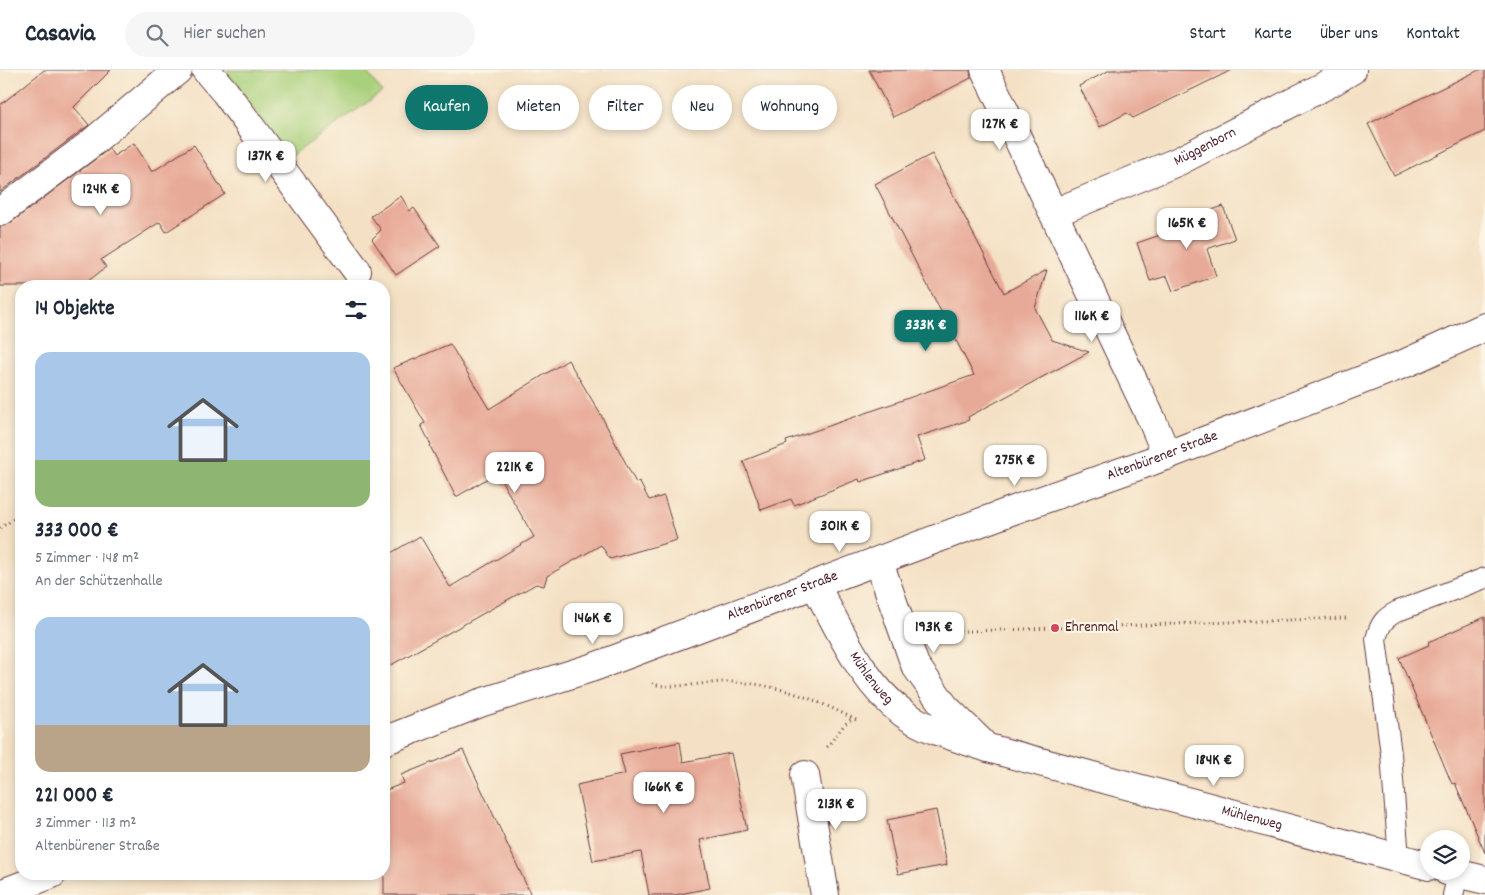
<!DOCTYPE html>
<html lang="de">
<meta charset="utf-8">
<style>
body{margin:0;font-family:Dekko,sans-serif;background:#f6f6f7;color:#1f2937;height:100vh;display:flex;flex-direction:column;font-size:19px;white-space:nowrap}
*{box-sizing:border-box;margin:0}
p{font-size:16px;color:#747a83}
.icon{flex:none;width:28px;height:28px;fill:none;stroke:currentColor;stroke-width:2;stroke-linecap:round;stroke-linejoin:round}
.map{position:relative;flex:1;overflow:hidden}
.panel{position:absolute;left:15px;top:210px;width:375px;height:600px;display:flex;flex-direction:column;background:#fff;border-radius:20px;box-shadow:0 2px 8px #0003}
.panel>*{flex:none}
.banner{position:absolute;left:405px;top:15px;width:475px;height:45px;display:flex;gap:10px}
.tools{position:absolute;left:1420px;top:760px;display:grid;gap:10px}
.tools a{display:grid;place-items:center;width:50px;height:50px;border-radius:50%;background:#fff;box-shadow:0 2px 8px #0003;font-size:25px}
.price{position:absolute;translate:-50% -42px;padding:0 11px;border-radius:10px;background:#fff;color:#222;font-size:16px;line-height:32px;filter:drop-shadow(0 1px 2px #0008)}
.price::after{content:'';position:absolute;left:50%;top:30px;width:15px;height:11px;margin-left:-8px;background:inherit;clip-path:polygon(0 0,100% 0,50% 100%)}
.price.selected{background:#0f766e;color:#fff}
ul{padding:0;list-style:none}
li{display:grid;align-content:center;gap:10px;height:265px;padding:0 20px}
li span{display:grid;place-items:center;height:155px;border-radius:15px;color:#555}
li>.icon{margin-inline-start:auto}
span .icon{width:90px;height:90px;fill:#fffc;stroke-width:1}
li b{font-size:21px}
h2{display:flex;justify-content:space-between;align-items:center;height:60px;padding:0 20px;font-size:21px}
.chip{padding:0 18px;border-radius:22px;background:#fff;box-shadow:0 2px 8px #0003;font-size:18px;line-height:45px}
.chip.selected{background:#0f766e;color:#fff}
header{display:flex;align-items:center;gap:30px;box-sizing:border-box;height:70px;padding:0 25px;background:#fff;border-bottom:1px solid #e0e1e3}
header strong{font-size:24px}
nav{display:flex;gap:28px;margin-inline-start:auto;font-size:18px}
.search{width:350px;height:45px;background:#f6f6f7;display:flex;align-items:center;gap:12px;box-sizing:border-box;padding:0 18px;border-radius:28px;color:#747a83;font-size:19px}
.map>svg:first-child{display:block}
.green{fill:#a9d07b;stroke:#7a7853}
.building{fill:#e8aa98}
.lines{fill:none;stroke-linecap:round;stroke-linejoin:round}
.service-casing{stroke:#643c42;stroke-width:22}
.minor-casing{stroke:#643c42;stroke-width:30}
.tertiary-casing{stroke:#643c42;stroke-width:30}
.path{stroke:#643c42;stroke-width:3;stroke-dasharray:1 4;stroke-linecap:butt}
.service{stroke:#fff;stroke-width:20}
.minor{stroke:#fff;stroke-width:28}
.tertiary{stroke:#fff;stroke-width:28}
.poi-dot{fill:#d1495b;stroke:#fcf5e5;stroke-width:2}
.labels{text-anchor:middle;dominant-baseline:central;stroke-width:4.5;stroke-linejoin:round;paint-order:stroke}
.street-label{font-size:15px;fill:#4a1f2b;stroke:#fcf5e5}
.poi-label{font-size:15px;fill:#4a1f2b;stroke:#fcf5e5;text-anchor:start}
</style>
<header>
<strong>Casavia</strong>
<div class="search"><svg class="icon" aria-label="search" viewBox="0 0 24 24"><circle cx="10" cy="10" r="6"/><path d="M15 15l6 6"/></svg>Hier suchen</div>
<nav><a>Start</a><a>Karte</a><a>Über uns</a><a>Kontakt</a></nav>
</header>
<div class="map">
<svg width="1485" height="825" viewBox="0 0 1485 825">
<rect width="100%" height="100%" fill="#fcf5e5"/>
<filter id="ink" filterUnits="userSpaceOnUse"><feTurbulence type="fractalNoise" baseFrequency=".02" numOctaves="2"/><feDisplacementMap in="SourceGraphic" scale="10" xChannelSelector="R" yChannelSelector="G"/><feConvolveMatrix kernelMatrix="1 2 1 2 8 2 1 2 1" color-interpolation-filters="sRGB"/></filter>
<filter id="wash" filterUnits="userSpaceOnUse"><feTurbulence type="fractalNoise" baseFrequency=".0096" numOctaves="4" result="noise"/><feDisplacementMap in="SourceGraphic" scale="20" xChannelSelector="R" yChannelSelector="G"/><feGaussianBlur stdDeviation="1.12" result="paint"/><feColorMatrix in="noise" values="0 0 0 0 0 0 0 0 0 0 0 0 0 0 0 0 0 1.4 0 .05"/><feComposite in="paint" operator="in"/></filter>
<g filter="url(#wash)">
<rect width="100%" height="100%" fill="#f4e1c5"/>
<!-- green -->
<path class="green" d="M227 0H365L382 22 290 87 227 5Z"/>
<g id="blocks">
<!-- building -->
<path class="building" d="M44 0H111L74 37 89 55 0 122V35Z
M869 0H970L971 8 893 47Z
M1110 0H1232L1133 48 1127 43 1100 57 1079 16Z
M1479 0H1485V61L1394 106 1368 54Z
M134 73 152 102 194 75 225 124 166 162 160 152 101 190 106 197 82 216H0V157L9 154 109 79 114 86Z
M932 84 1004 223 1047 200 1035 238 1052 270 1089 282 968 347 969 350 917 367 925 390 860 412 859 409 794 435 791 429 761 440 743 391 787 374 786 371 974 305 875 114Z
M401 126 410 141 414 138 440 176 396 205 372 169 381 160 371 146Z
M1223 136 1235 169 1207 179 1216 206 1173 221 1167 206 1150 211 1137 173 1195 153 1193 147Z
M450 274 489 339 568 290 601 345 636 413 639 411 649 430 664 426 677 470 610 489 601 475 547 506 544 516 536 514 384 599V487L420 466 450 517 534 467 497 403 456 427 430 376 431 375 421 355 425 353 393 298Z
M1485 547V783L1455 713 1452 714 1399 588 1429 575 1428 572Z
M680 672 683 692 731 683 747 760 700 770 710 818 675 825H649L641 782 593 791 577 715 625 704 620 684Z
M463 680 531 825H384V721L404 713 401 705Z
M936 740 947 795 898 804 887 750Z"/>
</g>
</g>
<g filter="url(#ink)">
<use href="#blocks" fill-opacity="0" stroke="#643c42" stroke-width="1"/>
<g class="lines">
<defs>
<path id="service" d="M1399 789 1391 684 1376 569C1380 554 1384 548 1398 541L1485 508
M1453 825 1458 804"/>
<g id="minor">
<path d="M206 0 225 22 357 201"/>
<path d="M985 0 1152 350 1167 386"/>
<path d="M0 142 89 75 178 0"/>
<path id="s1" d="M1054 143 1179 91 1332 12 1352 0"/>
<path d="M879 492 915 595 945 637 981 672"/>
<path id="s2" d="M815 515C840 559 861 612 903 643 927 661 960 668 988 678L1429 796"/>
<path d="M805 705 825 825"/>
<path d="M1447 801 1485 810"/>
</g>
<g id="tertiary">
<path id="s3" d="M384 671 480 633 594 597 1011 441 1152 391 1406 293 1485 257"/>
<path d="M0 824 52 804"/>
</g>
</defs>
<!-- service casing -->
<use href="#service" class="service-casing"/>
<!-- minor casing -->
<use href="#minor" class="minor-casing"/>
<!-- tertiary casing -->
<use href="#tertiary" class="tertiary-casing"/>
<!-- path -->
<path class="path" d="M0 458 21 444
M940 562 1349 548
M652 614C674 620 708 611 732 612 778 614 815 629 856 650
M827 677 844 655 853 648"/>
<!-- service -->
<use href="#service" class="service"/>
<!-- minor -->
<use href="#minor" class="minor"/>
<!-- tertiary -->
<use href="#tertiary" class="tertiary"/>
</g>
</g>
<!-- markers -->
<circle class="poi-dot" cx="1055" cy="558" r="5"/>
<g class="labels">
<!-- street labels -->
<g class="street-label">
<text stroke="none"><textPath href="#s1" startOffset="165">Müggenborn</textPath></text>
<text stroke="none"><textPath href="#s3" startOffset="829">Altenbürener Straße</textPath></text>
<text stroke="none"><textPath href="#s3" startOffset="424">Altenbürener Straße</textPath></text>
<text stroke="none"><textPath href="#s2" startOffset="109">Mühlenweg</textPath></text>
<text stroke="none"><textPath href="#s2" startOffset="522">Mühlenweg</textPath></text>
</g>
<!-- poi labels -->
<g class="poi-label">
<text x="1065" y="558">Ehrenmal</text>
</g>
</g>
</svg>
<div class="tools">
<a><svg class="icon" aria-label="layers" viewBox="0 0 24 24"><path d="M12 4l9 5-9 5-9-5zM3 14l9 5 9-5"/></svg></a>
</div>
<b class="price" style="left:1000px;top:81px">127K €</b>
<b class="price" style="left:266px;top:113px">137K €</b>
<b class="price" style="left:101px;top:146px">124K €</b>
<b class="price" style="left:1187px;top:180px">165K €</b>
<b class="price" style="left:1092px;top:273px">116K €</b>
<b class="price selected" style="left:926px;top:282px">333K €</b>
<b class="price" style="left:1015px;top:417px">275K €</b>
<b class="price" style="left:515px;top:424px">221K €</b>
<b class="price" style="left:840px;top:483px">301K €</b>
<b class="price" style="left:593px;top:575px">146K €</b>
<b class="price" style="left:934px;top:584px">193K €</b>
<b class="price" style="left:1214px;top:717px">184K €</b>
<b class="price" style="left:664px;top:744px">166K €</b>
<b class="price" style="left:836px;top:761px">213K €</b>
<div class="banner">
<a class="chip selected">Kaufen</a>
<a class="chip">Mieten</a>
<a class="chip">Filter</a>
<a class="chip">Neu</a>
<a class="chip">Wohnung</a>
</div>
<section class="panel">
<h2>14 Objekte<svg class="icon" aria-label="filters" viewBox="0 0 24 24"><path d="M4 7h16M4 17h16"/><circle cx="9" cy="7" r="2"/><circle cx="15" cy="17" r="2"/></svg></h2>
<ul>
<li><span style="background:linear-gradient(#a9c7e8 70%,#8fb573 0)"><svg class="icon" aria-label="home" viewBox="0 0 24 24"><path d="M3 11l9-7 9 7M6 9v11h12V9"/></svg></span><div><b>333 000 €</b><p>5 Zimmer · 148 m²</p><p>An der Schützenhalle</p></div></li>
<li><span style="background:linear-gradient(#a9c7e8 70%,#b9a48a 0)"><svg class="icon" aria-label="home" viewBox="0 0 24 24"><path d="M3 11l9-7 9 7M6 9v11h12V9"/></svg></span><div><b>221 000 €</b><p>3 Zimmer · 113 m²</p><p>Altenbürener Straße</p></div></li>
</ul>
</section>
</div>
